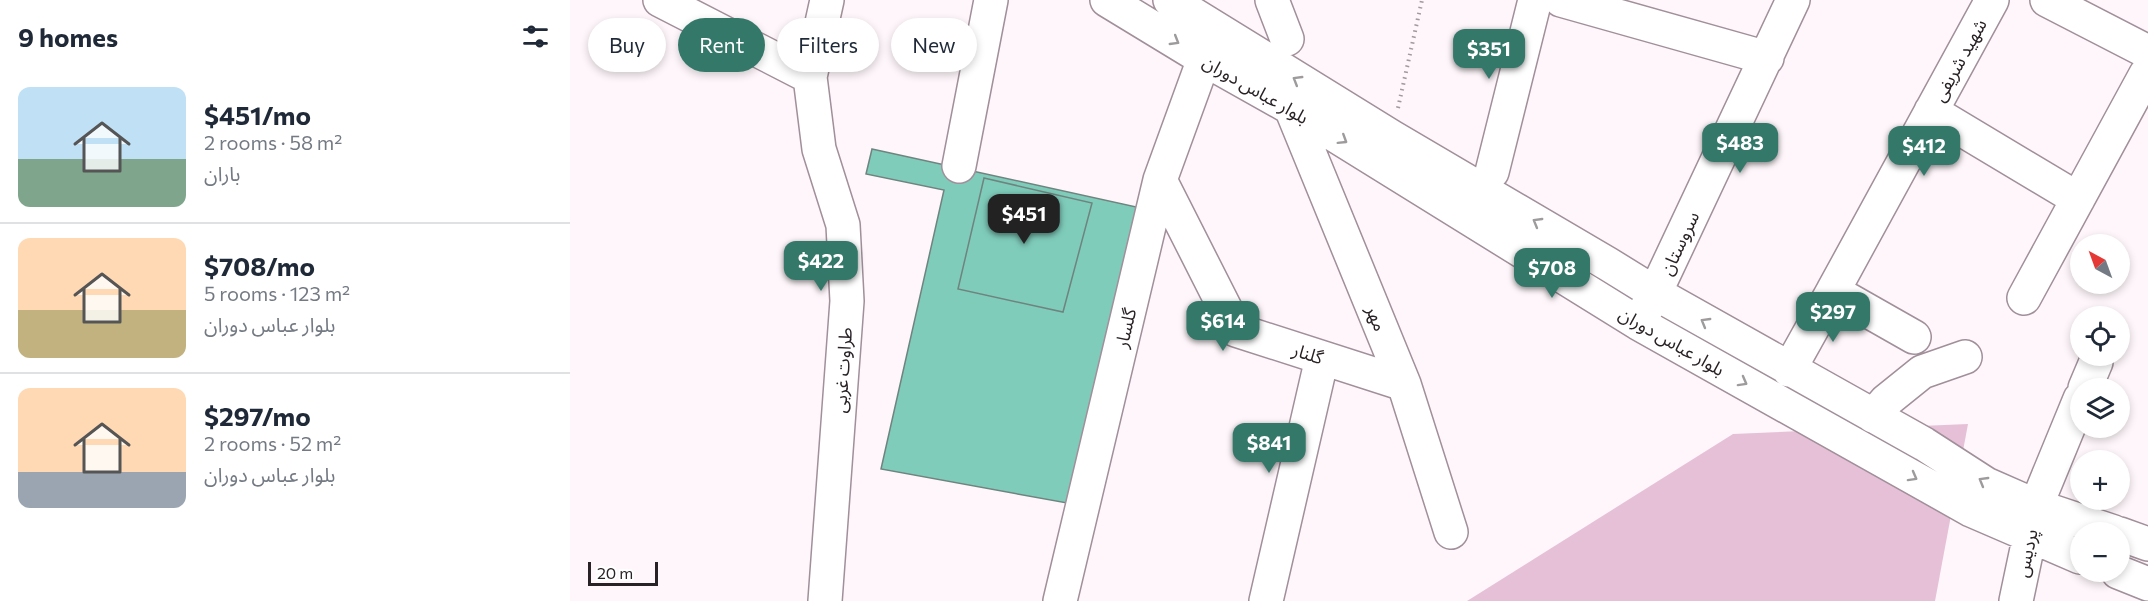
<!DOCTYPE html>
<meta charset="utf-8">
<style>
body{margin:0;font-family:Commissioner,"Noto Sans Arabic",sans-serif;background:#f6f6f7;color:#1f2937;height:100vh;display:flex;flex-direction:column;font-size:22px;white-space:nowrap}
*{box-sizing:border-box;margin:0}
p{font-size:20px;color:#747a83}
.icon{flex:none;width:33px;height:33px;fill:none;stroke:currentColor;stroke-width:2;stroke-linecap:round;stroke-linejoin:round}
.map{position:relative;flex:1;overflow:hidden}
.panel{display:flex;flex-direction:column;background:#fff;width:570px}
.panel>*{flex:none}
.top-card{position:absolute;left:18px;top:18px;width:570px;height:54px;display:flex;gap:12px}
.needle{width:39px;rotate:319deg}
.buttons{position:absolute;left:1500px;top:234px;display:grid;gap:12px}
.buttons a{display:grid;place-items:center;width:60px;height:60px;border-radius:50%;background:#fff;box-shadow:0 3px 9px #0003;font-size:30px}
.scale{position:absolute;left:18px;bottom:15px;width:70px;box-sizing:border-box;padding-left:6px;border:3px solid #282125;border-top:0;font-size:16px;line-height:21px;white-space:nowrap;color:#282125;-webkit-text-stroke:4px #fff;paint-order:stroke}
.price{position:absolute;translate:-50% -51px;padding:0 14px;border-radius:12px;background:#34786a;color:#fff;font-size:20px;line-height:39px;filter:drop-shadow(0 2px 3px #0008)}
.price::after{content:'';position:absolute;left:50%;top:36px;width:18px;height:14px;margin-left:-9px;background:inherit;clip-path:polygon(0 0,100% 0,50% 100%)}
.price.active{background:#222;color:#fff}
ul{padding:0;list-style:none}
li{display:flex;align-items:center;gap:18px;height:150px;padding:0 18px}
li+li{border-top:2px solid #e0e1e3}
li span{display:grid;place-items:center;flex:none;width:168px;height:120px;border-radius:12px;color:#555}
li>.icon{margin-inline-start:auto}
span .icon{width:72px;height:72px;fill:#fffc;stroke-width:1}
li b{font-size:26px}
h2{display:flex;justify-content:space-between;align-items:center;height:72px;padding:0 18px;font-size:26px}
.tag{padding:0 21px;border-radius:27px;background:#fff;box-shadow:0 3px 9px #0003;font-size:21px;line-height:54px}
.tag.active{background:#34786a;color:#fff}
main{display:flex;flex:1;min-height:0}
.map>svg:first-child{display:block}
.green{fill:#e6c0d7}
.building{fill:#7fccbb;stroke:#6f847f;stroke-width:1.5}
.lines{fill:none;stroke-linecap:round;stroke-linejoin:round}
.minor-casing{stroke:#a18f9a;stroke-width:36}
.path{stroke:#a1999d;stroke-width:4;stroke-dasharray:1.5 4.5;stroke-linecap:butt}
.minor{stroke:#fff;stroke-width:33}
.oneway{stroke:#9e9b9d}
.labels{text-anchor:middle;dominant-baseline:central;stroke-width:4.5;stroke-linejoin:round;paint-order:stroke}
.street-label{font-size:18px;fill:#282125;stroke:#fff}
</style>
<main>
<section class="panel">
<h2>9 homes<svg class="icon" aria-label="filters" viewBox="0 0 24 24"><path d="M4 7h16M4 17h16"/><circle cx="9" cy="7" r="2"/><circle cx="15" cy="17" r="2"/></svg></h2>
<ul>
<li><span style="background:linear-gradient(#bfe0f5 60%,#7fa58c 0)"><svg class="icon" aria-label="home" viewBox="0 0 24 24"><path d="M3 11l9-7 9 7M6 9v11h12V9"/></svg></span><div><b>$451/mo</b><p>2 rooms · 58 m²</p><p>باران</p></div></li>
<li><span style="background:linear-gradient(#ffd9b3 60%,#c2b280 0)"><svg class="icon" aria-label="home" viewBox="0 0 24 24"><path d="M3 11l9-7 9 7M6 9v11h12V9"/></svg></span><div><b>$708/mo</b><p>5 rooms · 123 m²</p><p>بلوار عباس دوران</p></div></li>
<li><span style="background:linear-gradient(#ffd9b3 70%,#9aa5b1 0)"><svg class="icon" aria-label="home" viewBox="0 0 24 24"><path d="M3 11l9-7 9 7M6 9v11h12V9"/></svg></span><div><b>$297/mo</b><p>2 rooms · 52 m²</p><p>بلوار عباس دوران</p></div></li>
</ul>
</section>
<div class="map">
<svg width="1578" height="601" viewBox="0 0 1578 601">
<rect width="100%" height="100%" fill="#fef6fa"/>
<!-- green -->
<path class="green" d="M1398 424 1365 601H897L1163 434Z"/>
<!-- building -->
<path class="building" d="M302 149 580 210 508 505 311 469 374 190 296 174Z
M414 178 522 203 493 312 388 289Z"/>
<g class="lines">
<defs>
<path id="minor" d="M90 0 240 77
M537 0 634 59 721 108 1068 323 1401 510 1510 557
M600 0 822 137 1038 264 1085 293 1354 444 1416 484 1466 506 1544 532
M702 0 717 39
M991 0 1197 58
M1477 0 1578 52
M721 108 834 384 881 532
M1361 111 1508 199
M389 166 421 0
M922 172 965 0
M590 180 666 330 834 384
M1454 298 1576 74
M1075 311 1085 293 1223 0
M1344 337 1263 291 1422 0
M1219 370 1263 291
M1515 388 1526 362
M1303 416 1316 401 1352 372 1395 357
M1550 534 1578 544
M1548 572 1578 584
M255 601 277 301 273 225 249 149 240 77 257 0
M490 601 590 180 634 59
M696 601 752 358
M1446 601 1466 506 1510 399"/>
</defs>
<!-- minor casing -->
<use href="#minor" class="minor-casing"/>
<!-- path -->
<path class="path" d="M828 108 852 0"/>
<!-- minor -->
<use href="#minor" class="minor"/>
</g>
<!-- one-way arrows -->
<defs><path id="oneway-chevron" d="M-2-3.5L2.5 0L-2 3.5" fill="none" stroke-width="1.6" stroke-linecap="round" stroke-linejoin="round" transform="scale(1.5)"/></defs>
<g class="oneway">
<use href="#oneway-chevron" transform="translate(605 41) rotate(31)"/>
<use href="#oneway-chevron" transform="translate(727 80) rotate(-149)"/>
<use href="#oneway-chevron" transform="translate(773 140) rotate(32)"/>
<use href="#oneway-chevron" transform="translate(967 222) rotate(-150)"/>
<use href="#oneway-chevron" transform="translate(1135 322) rotate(-150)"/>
<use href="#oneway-chevron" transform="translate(1173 382) rotate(29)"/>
<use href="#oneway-chevron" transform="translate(1343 477) rotate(29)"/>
<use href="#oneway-chevron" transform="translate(1413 481) rotate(-150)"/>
</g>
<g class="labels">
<!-- street labels -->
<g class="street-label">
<text transform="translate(1389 60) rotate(-61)">شهید شریفی</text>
<text transform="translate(686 89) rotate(30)">بلوار عباس دوران</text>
<text transform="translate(1109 243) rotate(-65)">سروستان</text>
<text transform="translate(807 318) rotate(68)">مهر</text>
<text transform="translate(555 328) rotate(-77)">گلسار</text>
<text transform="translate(1102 341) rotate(30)">بلوار عباس دوران</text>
<text transform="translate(738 353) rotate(18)">گلنار</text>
<text transform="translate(272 370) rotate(-86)">طراوت غربی</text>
<text transform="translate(1456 553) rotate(-78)">پردیس</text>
</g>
</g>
</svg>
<div class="buttons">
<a><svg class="needle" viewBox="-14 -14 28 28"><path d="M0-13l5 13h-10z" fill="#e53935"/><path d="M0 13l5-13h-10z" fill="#747a83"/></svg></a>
<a><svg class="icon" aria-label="locate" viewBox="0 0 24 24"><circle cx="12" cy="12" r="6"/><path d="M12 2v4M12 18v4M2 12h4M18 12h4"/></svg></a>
<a><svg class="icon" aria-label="layers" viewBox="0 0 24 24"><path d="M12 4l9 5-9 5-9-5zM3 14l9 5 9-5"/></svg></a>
<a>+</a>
<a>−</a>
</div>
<div class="scale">20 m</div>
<b class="price" style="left:919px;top:80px">$351</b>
<b class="price" style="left:1170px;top:174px">$483</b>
<b class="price" style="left:1354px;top:177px">$412</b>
<b class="price active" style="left:454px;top:245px">$451</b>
<b class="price" style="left:251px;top:292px">$422</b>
<b class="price" style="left:982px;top:299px">$708</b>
<b class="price" style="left:1263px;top:343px">$297</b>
<b class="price" style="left:653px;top:352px">$614</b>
<b class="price" style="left:699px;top:474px">$841</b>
<div class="top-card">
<a class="tag">Buy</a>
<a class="tag active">Rent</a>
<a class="tag">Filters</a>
<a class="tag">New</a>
</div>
</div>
</main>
